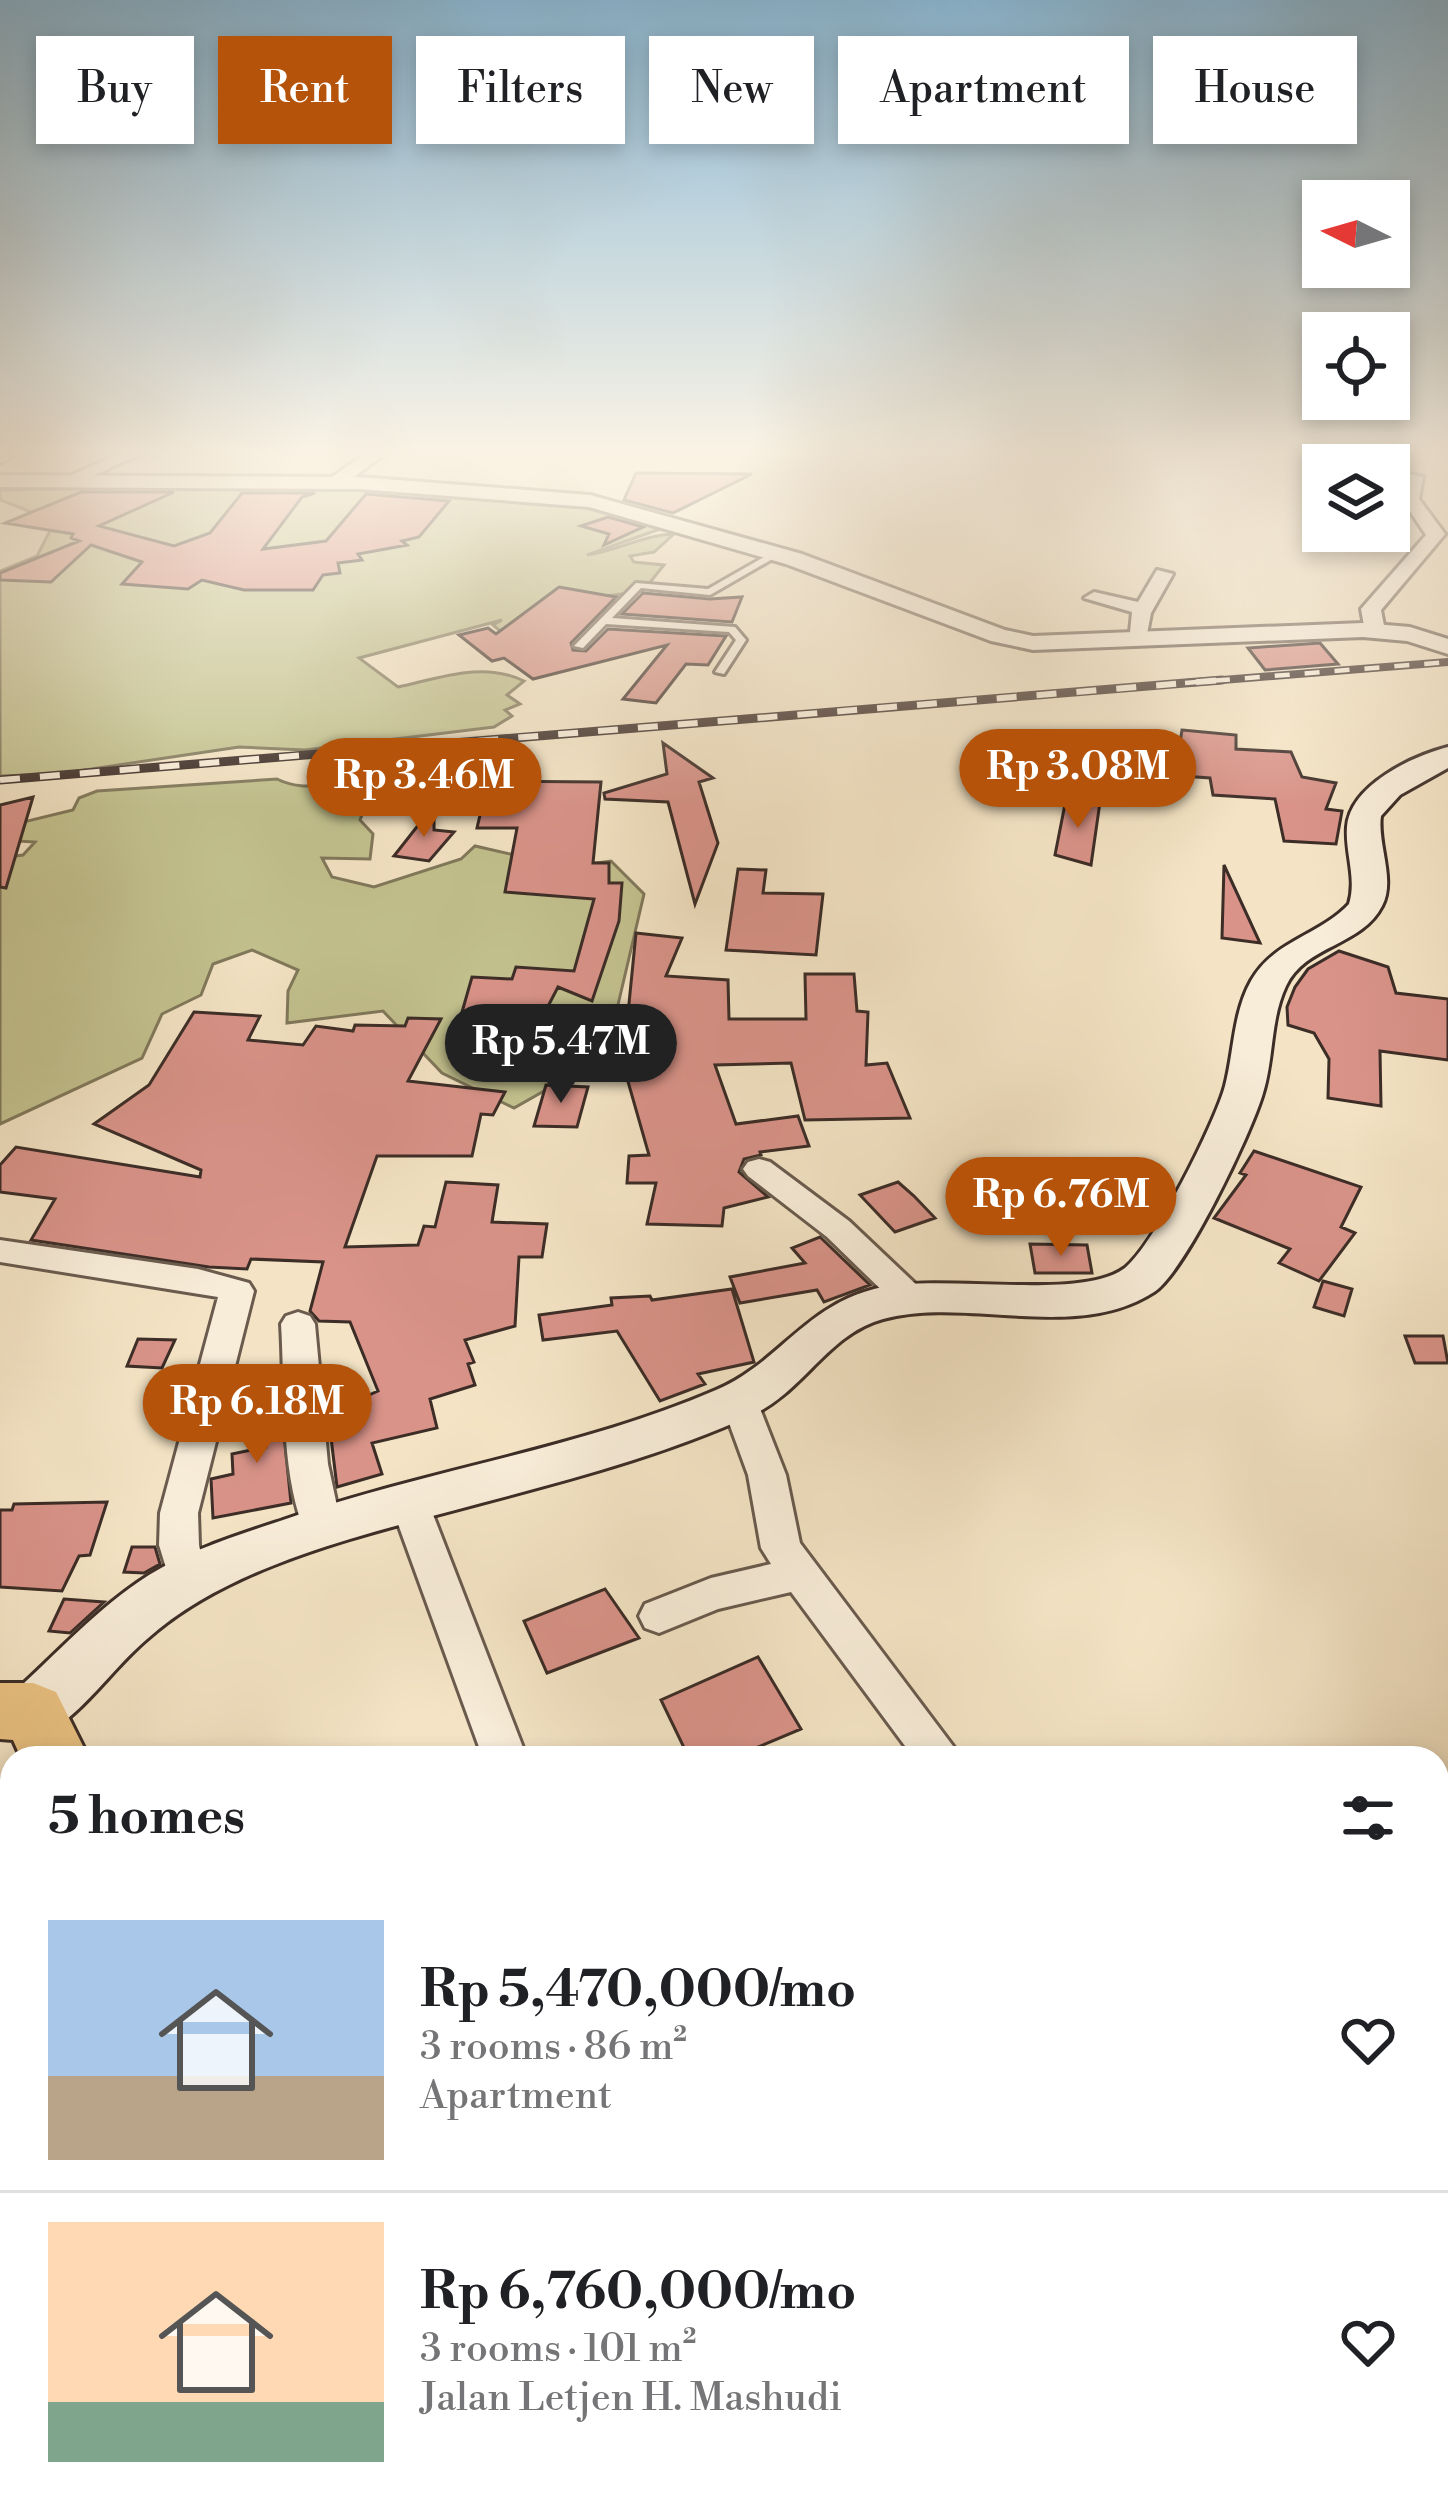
<!DOCTYPE html>
<meta charset="utf-8">
<style>
body{margin:0;font-family:"Libre Bodoni",serif;background:#f2f2f2;color:#202124;height:100vh;display:flex;flex-direction:column;font-size:45px;white-space:nowrap}
*{box-sizing:border-box;margin:0}
p{font-size:39px;color:#757577}
.icon{flex:none;width:66px;height:66px;fill:none;stroke:currentColor;stroke-width:2;stroke-linecap:round;stroke-linejoin:round}
.map{position:relative;flex:1;overflow:hidden}
.sheet{position:absolute;left:0px;top:1746px;width:1449px;height:768px;display:flex;flex-direction:column;background:#fff;border-radius:36px 36px 0 0;box-shadow:0 6px 18px #0003}
.sheet>*{flex:none}
.guide{position:absolute;left:36px;top:36px;width:1377px;height:108px;display:flex;gap:24px}
.needle{width:78px;rotate:275deg}
.controls{position:absolute;left:1302px;top:180px;display:grid;gap:24px}
.controls a{display:grid;place-items:center;width:108px;height:108px;border-radius:0px;background:#fff;box-shadow:0 6px 18px #0003;font-size:60px}
.price{position:absolute;translate:-50% -102px;padding:0 27px;border-radius:42px;background:#b45309;color:#fff;font-size:39px;line-height:78px;filter:drop-shadow(0 3px 6px #0008)}
.price::after{content:'';position:absolute;left:50%;top:72px;width:36px;height:27px;margin-left:-18px;background:inherit;clip-path:polygon(0 0,100% 0,50% 100%)}
.price.on{background:#222;color:#fff}
ul{padding:0;list-style:none}
li{display:flex;align-items:center;gap:36px;height:300px;padding:0 48px}
li+li{border-top:3px solid #e0e0e0}
li span{display:grid;place-items:center;flex:none;width:336px;height:240px;border-radius:0px;color:#555}
li>.icon{margin-inline-start:auto}
span .icon{width:144px;height:144px;fill:#fffc;stroke-width:1}
li b{font-size:51px}
h2{display:flex;justify-content:space-between;align-items:center;height:144px;padding:0 48px;font-size:51px}
.tag{padding:0 42px;border-radius:0px;background:#fff;box-shadow:0 6px 18px #0003;font-size:42px;line-height:108px}
.tag.on{background:#b45309;color:#fff}
.map>svg:first-child{display:block}
.green{fill:#c3c28f;stroke:#80785b;stroke-width:3}
.building{fill:#d99389;stroke:#3c2d27;stroke-width:3}
.lines{fill:none;stroke-linecap:round;stroke-linejoin:round}
.service-casing{stroke:#6a5b4e;stroke-width:6}
.minor-casing{stroke:#6a5b4e;stroke-width:6}
.tertiary-casing{stroke:#6a5b4e;stroke-width:6}
.secondary-casing{stroke:#3c2d27;stroke-width:6}
.primary-casing{stroke:#3c2d27;stroke-width:6}
.service{fill:#f8edd9;fill-rule:evenodd}
.minor{fill:#f8edd9;fill-rule:evenodd}
.tertiary{fill:#f8edd9;fill-rule:evenodd}
.secondary{fill:#f8edd9;fill-rule:evenodd}
.primary{fill:#eac282;fill-rule:evenodd}
.rail-far1-casing{stroke:#3c2d27;stroke-width:8}
.rail-casing{stroke:#3c2d27;stroke-width:9}
.rail-far1{stroke:#f8edd9;stroke-width:4.5;stroke-dasharray:15;stroke-linecap:butt}
.rail{stroke:#f8edd9;stroke-width:6;stroke-dasharray:20;stroke-linecap:butt}
</style>
<div class="map">
<svg width="1448" height="2514" viewBox="0 0 1448 2514">
<rect width="100%" height="100%" fill="#f4e4c5"/>
<filter id="stains"><feTurbulence type="fractalNoise" baseFrequency=".00167" numOctaves="4"/><feColorMatrix values="0 0 0 0 .2 0 0 0 0 .09 0 0 0 0 .02 0 0 0 .5 -.17"/></filter>
<radialGradient id="worn" r=".72"><stop offset=".6" stop-color="#630" stop-opacity="0"/><stop offset="1" stop-color="#630" stop-opacity=".3"/></radialGradient>
<!-- green -->
<path class="green" d="M128 488 341 489 584 505 660 529 587 555C618 551 642 535 674 534L654 552 630 556 634 562 664 565 643 591 606 596 616 604 606 612 589 609 529 655 493 625 502 620 359 658 398 687C440 678 483 661 524 681L507 695 520 704 505 710 512 716 494 727 305 750 239 747 58 774 0 776V571L37 556 55 521 0 500V490Z
M277 779C310 796 339 774 371 792L360 820 373 834 370 859 322 858 332 877 374 887 461 859 475 846 567 867 611 861 644 894 617 1009 572 1075 514 1108 442 1073 383 1011 287 1023 288 991 298 970 252 950 213 964 201 995 162 1014 142 1058 0 1124V858L23 855 35 842 0 840 19 823 73 810 79 798 97 791Z"/>
<!-- building -->
<path class="building" d="M636 473 752 474 673 513 624 500Z
M81 492H174L99 526 174 546 210 533 242 493H315L302 497 263 549 326 541 366 494 449 501 419 537 402 541 407 545 358 554 362 560 338 563 340 573 323 575 313 590H244L202 580 188 589 122 584 142 562 91 545 51 582 0 580V573L79 541 71 538 73 534 5 523Z
M608 517 643 527 604 545 609 534 581 526Z
M559 587 616 597 571 643 573 650 586 651 608 629 726 636 708 665 686 664 656 703 623 699 667 645 533 679 504 658 492 661 459 635 488 628 496 634Z
M643 593 710 599 742 597 732 622 622 614Z
M1320 643 1338 664 1265 670 1248 648Z
M1182 730 1236 735V749L1291 752 1302 777 1336 783 1326 809 1342 811 1336 844 1284 841 1275 799 1213 795 1210 778 1183 776 1185 761H1177Z
M663 743 713 778 699 782 718 843 695 904 668 802 605 799 604 793 667 774Z
M434 765V794L389 796 391 769Z
M488 781 601 782 593 863H609V883H622L619 921 592 1001 558 987 543 1016 462 1012 472 977 512 979 516 967 574 971 594 899 505 892 517 828H477Z
M33 797 6 888 0 887V805Z
M1066 799 1100 802 1091 865 1055 855Z
M434 805V830L454 832 429 861 394 856Z
M1224 865 1260 943 1222 938Z
M738 869 766 870 763 893 823 894 816 955 726 950Z
M636 933 682 938 666 976 728 980 729 1019H806L805 974H854L857 1011 868 1012 866 1065 887 1063 910 1118 805 1120 791 1063 715 1065 736 1124 798 1116 809 1146 760 1152 761 1155 744 1159 739 1172 768 1197 724 1208 722 1226 647 1224 656 1183H627L629 1156 649 1155 623 1064Z
M1339 951 1388 967 1396 993 1448 999V1060L1380 1051 1381 1106 1328 1098 1329 1059 1314 1033 1288 1025 1287 1007 1295 987 1308 969Z
M194 1012 260 1016 248 1040 303 1045 316 1026 353 1031 355 1025 405 1026 408 1018 441 1019 408 1081 505 1092 493 1115 481 1114 472 1156H377L345 1247 418 1245 424 1226 435 1227 446 1182 498 1185 492 1222 547 1224 542 1257H519L515 1326 465 1340 474 1362 468 1364 475 1385 430 1399 437 1428 372 1443 382 1474 337 1487 328 1413 378 1391 350 1322 319 1321 310 1311 323 1262 251 1259 247 1269 209 1267 31 1240 55 1199 0 1192V1165L16 1147 200 1177 201 1170 94 1124 149 1085Z
M546 1085 588 1087 577 1127 534 1126Z
M1254 1151 1361 1187 1341 1227 1355 1233 1319 1281 1279 1263 1290 1249 1214 1218 1246 1175 1240 1173Z
M898 1182 914 1196 935 1218 895 1232 860 1195Z
M820 1237 870 1285 824 1302 817 1290 740 1303 730 1277 805 1263 792 1248Z
M1030 1244 1087 1245 1092 1273H1035Z
M1323 1281 1352 1289 1344 1316 1314 1307Z
M732 1289 754 1362 698 1374 705 1384 660 1401 617 1331 543 1340 539 1315 612 1305 611 1298 650 1296 652 1300Z
M1405 1336H1443L1448 1363H1415Z
M138 1339 175 1340 162 1368 127 1366Z
M278 1374 291 1503 213 1518 211 1479 233 1474 232 1454 266 1447 261 1377Z
M107 1502 90 1555 79 1556 62 1591 0 1587V1510H12L14 1504Z
M132 1547H155L160 1564 144 1573 124 1572Z
M605 1589 639 1638 547 1673 524 1621Z
M64 1599 104 1602 70 1633 49 1631Z
M758 1657 801 1729 732 1758H689L661 1700Z"/>
<g class="lines">
<defs>
<path id="service" d="M773 552 781 554 710 595 641 588 612 618 735 627 746 640 724 674 715 672 736 640 729 632 606 624 583 648 574 646 636 583 708 589Z"/>
<path id="minor" d="M116 455H138L71 486 57 482Z
M364 455H383L341 487H329V479Z
M1389 469 1423 477 1419 499 1445 534 1381 610 1385 631 1375 637 1365 631 1361 609 1426 535 1402 499 1408 483 1389 479Z
M1157 570 1173 574 1151 613 1146 639 1129 643 1132 612 1084 598 1094 592 1138 602Z
M759 1159 770 1162 849 1221 923 1291 928 1299 923 1307H899L827 1237 748 1176 743 1169 748 1162Z
M0 1240 198 1269 249 1283 254 1291 198 1513 199 1545 207 1580 201 1591 187 1596 173 1591 159 1545 160 1513 218 1297 0 1262Z
M298 1312 310 1316 315 1324 328 1464 342 1529 337 1540 323 1544 309 1540C280 1484 285 1387 281 1324L286 1316Z
M739 1388 752 1392 757 1401 786 1475 800 1543 962 1758H914L791 1592 718 1609 659 1633 645 1628 639 1616 645 1604 711 1578 771 1564 761 1548 748 1475 721 1401 726 1392Z
M408 1484 421 1489 427 1499 527 1758H483L389 1499 395 1489Z
M1272 2502H1332L1334 2514H1274Z"/>
<path id="tertiary" d="M0 475 359 477 590 495 802 554 1005 630 1033 636 1363 623 1410 627 1448 639V654L1407 641 1363 637 1033 650 991 641 786 564 589 507 359 489 0 487Z"/>
<path id="secondary" d="M1448 747V768L1400 795 1381 816C1377 844 1396 880 1382 906 1362 946 1305 945 1286 986 1270 1020 1274 1058 1263 1093 1252 1132 1185 1272 1154 1292 1075 1343 968 1296 883 1319 829 1333 802 1393 752 1415 624 1473 484 1499 350 1539 278 1561 203 1589 147 1639 115 1666 89 1705 55 1728 40 1739 28 1735 12 1730L4 1712 12 1694C57 1654 98 1607 149 1575 190 1550 238 1535 283 1520 425 1470 577 1450 716 1390 778 1364 804 1307 874 1289 937 1272 1080 1302 1125 1268 1154 1245 1215 1123 1225 1086 1234 1052 1233 1013 1251 981 1274 940 1319 936 1349 904 1357 878 1345 853 1347 827 1350 785 1413 756 1448 747Z"/>
<path id="primary" d="M0 1683H33L56 1692 89 1758H21L13 1740 0 1739Z
M12 2226V2337L0 2342V2231Z"/>
</defs>
<!-- service casing -->
<use href="#service" class="service-casing"/>
<!-- minor casing -->
<use href="#minor" class="minor-casing"/>
<!-- tertiary casing -->
<use href="#tertiary" class="tertiary-casing"/>
<!-- secondary casing -->
<use href="#secondary" class="secondary-casing"/>
<!-- primary casing -->
<use href="#primary" class="primary-casing"/>
<!-- service -->
<use href="#service" class="service"/>
<!-- minor -->
<use href="#minor" class="minor"/>
<!-- tertiary -->
<use href="#tertiary" class="tertiary"/>
<!-- secondary -->
<use href="#secondary" class="secondary"/>
<!-- primary -->
<use href="#primary" class="primary"/>
<defs>
<path id="rail-far1" d="M0 462 11 455
M1185 683 1448 662"/>
<path id="rail" d="M0 780 1222 680"/>
</defs>
<!-- rail-far1 casing -->
<use href="#rail-far1" class="rail-far1-casing"/>
<!-- rail casing -->
<use href="#rail" class="rail-casing"/>
<!-- rail-far1 -->
<use href="#rail-far1" class="rail-far1"/>
<!-- rail -->
<use href="#rail" class="rail"/>
</g>
<!-- sky -->
<linearGradient id="sky" x2="0" y2="1"><stop stop-color="#89b8d6"/><stop offset="0.56" stop-color="#faf3e5"/><stop offset="1" stop-color="#faf3e5" stop-opacity="0"/></linearGradient>
<rect width="1448" height="807" fill="url(#sky)"/>
<rect width="100%" height="100%" filter="url(#stains)"/>
<rect width="100%" height="100%" fill="url(#worn)"/>
</svg>
<div class="controls">
<a><svg class="needle" viewBox="-14 -14 28 28"><path d="M0-13l5 13h-10z" fill="#e53935"/><path d="M0 13l5-13h-10z" fill="#757577"/></svg></a>
<a><svg class="icon" aria-label="locate" viewBox="0 0 24 24"><circle cx="12" cy="12" r="6"/><path d="M12 2v4M12 18v4M2 12h4M18 12h4"/></svg></a>
<a><svg class="icon" aria-label="layers" viewBox="0 0 24 24"><path d="M12 4l9 5-9 5-9-5zM3 14l9 5 9-5"/></svg></a>
</div>
<b class="price" style="left:1078px;top:831px">Rp 3.08M</b>
<b class="price" style="left:424px;top:840px">Rp 3.46M</b>
<b class="price on" style="left:561px;top:1106px">Rp 5.47M</b>
<b class="price" style="left:1061px;top:1259px">Rp 6.76M</b>
<b class="price" style="left:257px;top:1466px">Rp 6.18M</b>
<div class="guide">
<a class="tag">Buy</a>
<a class="tag on">Rent</a>
<a class="tag">Filters</a>
<a class="tag">New</a>
<a class="tag">Apartment</a>
<a class="tag">House</a>
</div>
<section class="sheet">
<h2>5 homes<svg class="icon" aria-label="filters" viewBox="0 0 24 24"><path d="M4 7h16M4 17h16"/><circle cx="9" cy="7" r="2"/><circle cx="15" cy="17" r="2"/></svg></h2>
<ul>
<li><span style="background:linear-gradient(#a9c7e8 65%,#b9a48a 0)"><svg class="icon" aria-label="home" viewBox="0 0 24 24"><path d="M3 11l9-7 9 7M6 9v11h12V9"/></svg></span><div><b>Rp 5,470,000/mo</b><p>3 rooms · 86 m²</p><p>Apartment</p></div><svg class="icon" aria-label="heart" viewBox="0 0 24 24"><path d="M12 20l-8-8c-3-5 5-10 8-4 3-6 11-1 8 4z"/></svg></li>
<li><span style="background:linear-gradient(#ffd9b3 75%,#7fa58c 0)"><svg class="icon" aria-label="home" viewBox="0 0 24 24"><path d="M3 11l9-7 9 7M6 9v11h12V9"/></svg></span><div><b>Rp 6,760,000/mo</b><p>3 rooms · 101 m²</p><p>Jalan Letjen H. Mashudi</p></div><svg class="icon" aria-label="heart" viewBox="0 0 24 24"><path d="M12 20l-8-8c-3-5 5-10 8-4 3-6 11-1 8 4z"/></svg></li>
</ul>
</section>
</div>
